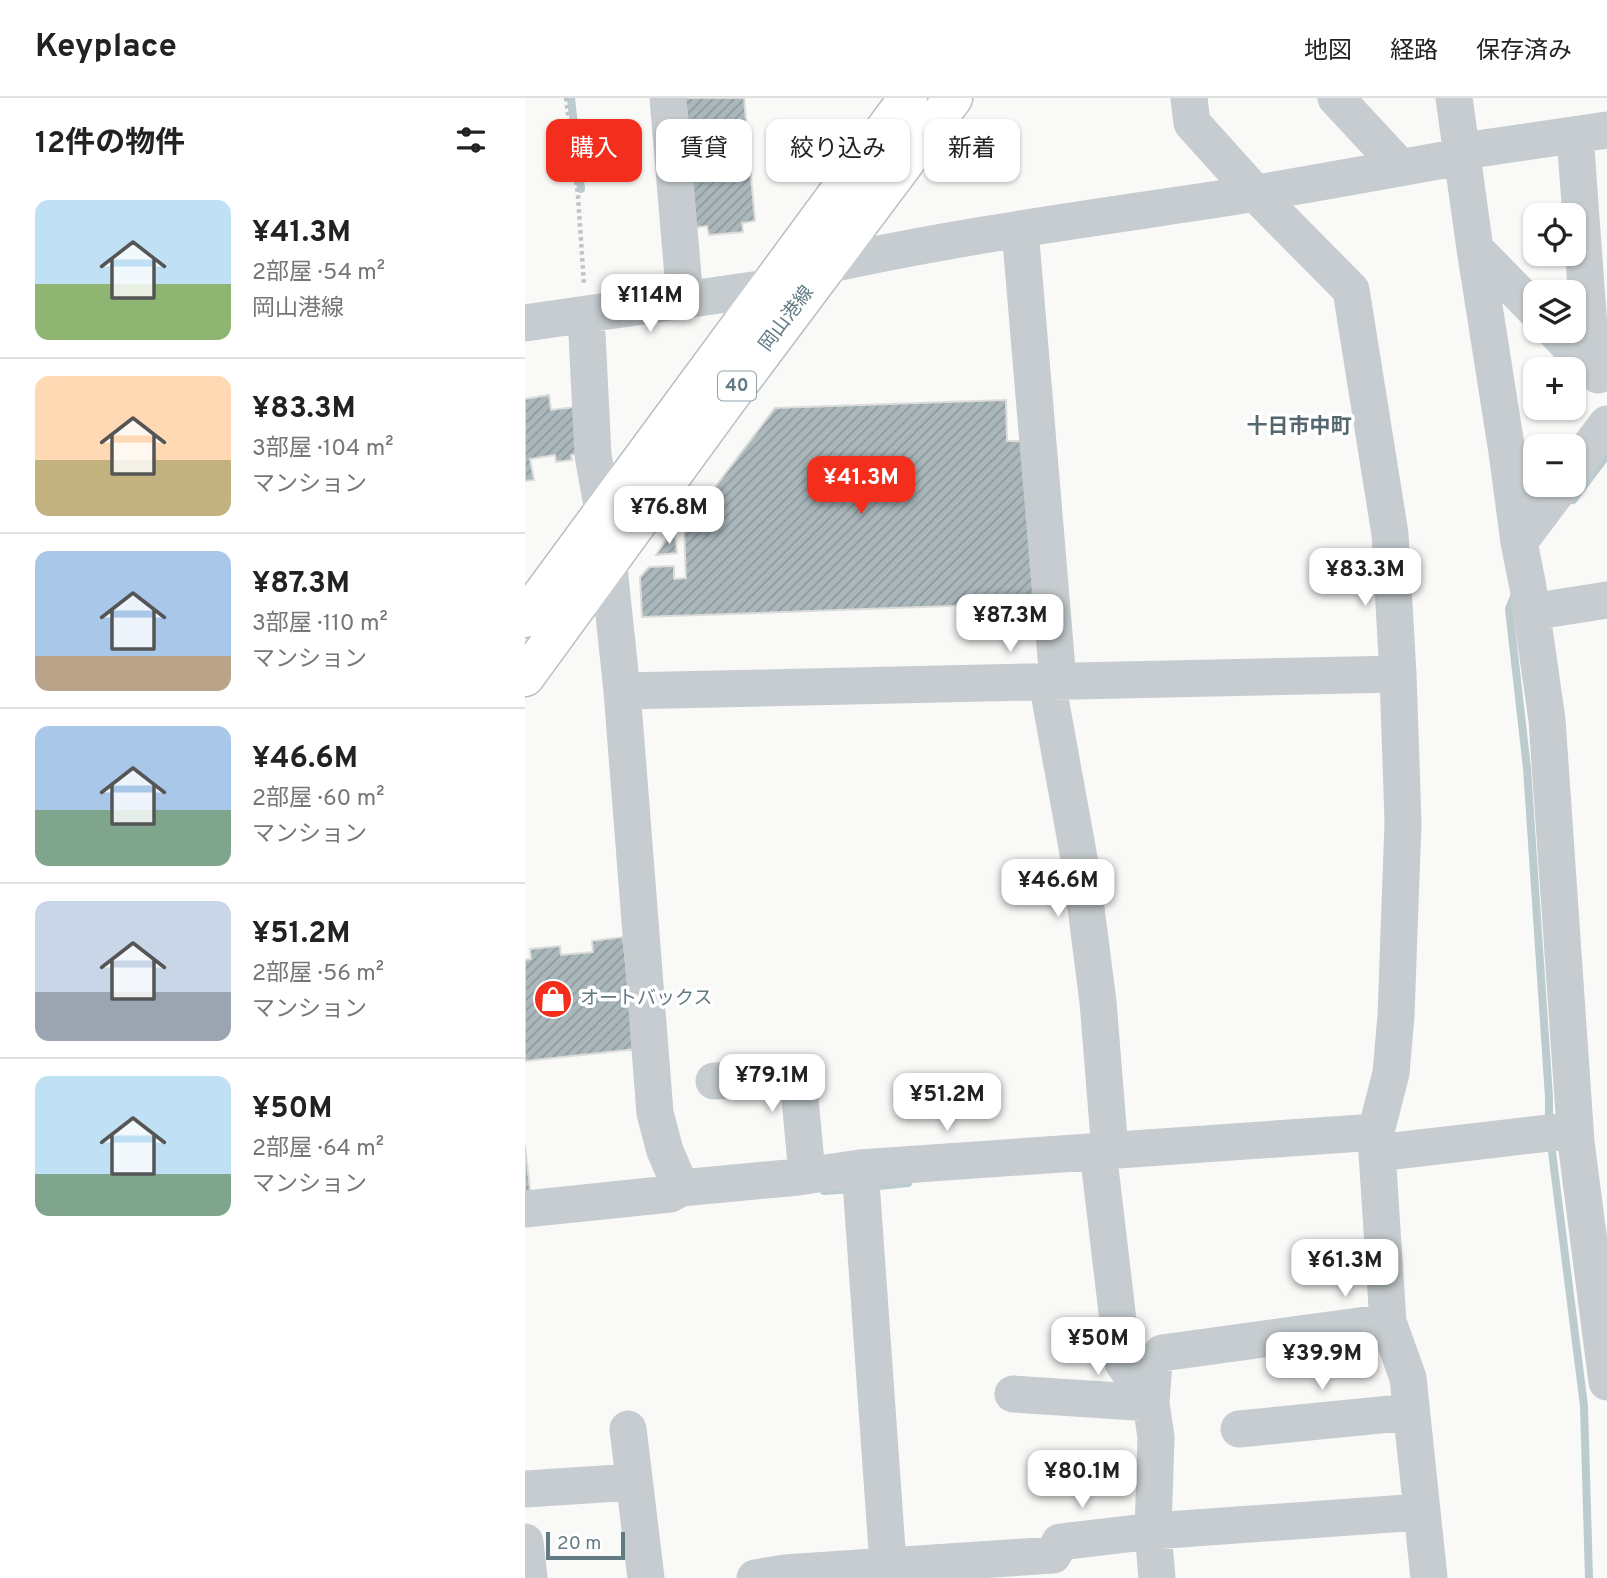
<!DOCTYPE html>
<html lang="ja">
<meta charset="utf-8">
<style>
body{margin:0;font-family:Overpass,"Noto Sans JP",sans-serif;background:#f2f2f2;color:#222;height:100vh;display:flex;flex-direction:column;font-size:26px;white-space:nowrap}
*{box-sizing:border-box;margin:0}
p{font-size:23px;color:#767676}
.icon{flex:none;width:38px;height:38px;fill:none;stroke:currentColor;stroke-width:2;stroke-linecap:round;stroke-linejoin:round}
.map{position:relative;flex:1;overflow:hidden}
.drawer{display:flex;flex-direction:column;background:#fff;width:525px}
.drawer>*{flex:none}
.guide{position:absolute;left:21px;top:21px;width:665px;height:63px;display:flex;gap:14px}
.tools{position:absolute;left:998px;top:105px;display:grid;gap:14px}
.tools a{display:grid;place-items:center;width:63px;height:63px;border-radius:14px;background:#fff;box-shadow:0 2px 5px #0004;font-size:35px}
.scale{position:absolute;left:21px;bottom:18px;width:79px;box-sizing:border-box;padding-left:7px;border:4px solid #617a84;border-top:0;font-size:19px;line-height:24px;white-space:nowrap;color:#617a84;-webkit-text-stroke:5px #fff;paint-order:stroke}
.price{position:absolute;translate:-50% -60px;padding:0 16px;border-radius:14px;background:#fff;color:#222;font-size:23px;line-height:46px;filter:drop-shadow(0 2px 4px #0008)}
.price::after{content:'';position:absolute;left:50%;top:42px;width:21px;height:16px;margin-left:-10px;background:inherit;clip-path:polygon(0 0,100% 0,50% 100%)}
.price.current{background:#f32e1d;color:#fff}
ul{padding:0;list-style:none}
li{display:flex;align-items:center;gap:21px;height:175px;padding:0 35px}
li+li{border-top:2px solid #e0e0e0}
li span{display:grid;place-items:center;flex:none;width:196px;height:140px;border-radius:14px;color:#555}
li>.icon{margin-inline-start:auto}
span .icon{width:84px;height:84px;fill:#fffc;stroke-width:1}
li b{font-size:30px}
h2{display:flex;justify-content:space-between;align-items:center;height:84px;padding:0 35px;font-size:30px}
.chip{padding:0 24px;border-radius:14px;background:#fff;box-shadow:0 2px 5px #0004;font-size:24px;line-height:63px}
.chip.current{background:#f32e1d;color:#fff}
header{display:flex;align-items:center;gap:42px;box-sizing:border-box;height:98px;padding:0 35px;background:#fff;border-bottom:2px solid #e0e0e0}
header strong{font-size:33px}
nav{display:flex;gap:38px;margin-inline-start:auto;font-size:24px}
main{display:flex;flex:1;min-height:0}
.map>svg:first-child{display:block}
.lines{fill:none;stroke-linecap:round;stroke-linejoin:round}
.stream{stroke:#bcccce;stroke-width:8}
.building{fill:url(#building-hatch);stroke:#dbdbd9;stroke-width:2}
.major-casing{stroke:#b7bec1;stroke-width:41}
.path{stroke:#c0c4c5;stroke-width:4.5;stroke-dasharray:3.5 3.5;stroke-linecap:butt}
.minor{stroke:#c6cccf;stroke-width:37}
.major{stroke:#fff;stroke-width:38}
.labels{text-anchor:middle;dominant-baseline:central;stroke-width:7;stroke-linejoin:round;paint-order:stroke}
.shield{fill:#fff;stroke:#90a2a9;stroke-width:2}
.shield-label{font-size:18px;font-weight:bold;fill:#617a84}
.street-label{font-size:19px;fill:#617a84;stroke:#fff}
.poi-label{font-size:19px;fill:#617a84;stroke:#fff;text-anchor:start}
.neighbourhood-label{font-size:21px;font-weight:bold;fill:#54676f;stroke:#fff}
</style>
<header>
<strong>Keyplace</strong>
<nav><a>地図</a><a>経路</a><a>保存済み</a></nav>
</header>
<main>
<section class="drawer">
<h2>12件の物件<svg class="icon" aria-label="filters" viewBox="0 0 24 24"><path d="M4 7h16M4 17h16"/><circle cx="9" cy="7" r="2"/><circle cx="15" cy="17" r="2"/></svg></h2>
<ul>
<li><span style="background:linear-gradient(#bfe0f5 60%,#8fb573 0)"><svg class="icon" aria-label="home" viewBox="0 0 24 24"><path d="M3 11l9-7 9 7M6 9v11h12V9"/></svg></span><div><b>¥41.3M</b><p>2部屋 · 54 m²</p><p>岡山港線</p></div></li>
<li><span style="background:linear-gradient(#ffd9b3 60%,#c2b280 0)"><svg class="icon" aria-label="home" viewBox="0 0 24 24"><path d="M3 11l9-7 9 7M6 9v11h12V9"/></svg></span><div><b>¥83.3M</b><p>3部屋 · 104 m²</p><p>マンション</p></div></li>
<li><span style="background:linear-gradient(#a9c7e8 75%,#b9a48a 0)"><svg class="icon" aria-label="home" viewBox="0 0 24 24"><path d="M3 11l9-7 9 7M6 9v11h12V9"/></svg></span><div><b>¥87.3M</b><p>3部屋 · 110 m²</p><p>マンション</p></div></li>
<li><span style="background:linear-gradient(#a9c7e8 60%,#7fa58c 0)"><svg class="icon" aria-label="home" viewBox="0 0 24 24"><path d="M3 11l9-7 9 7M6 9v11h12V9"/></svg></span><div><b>¥46.6M</b><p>2部屋 · 60 m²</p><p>マンション</p></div></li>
<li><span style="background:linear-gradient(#c9d6e8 65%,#9aa5b1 0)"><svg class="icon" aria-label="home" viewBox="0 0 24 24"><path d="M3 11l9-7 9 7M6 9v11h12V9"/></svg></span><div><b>¥51.2M</b><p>2部屋 · 56 m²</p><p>マンション</p></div></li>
<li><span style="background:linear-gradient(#bfe0f5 70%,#7fa58c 0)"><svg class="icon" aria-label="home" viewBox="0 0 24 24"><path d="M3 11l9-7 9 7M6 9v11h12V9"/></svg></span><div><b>¥50M</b><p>2部屋 · 64 m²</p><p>マンション</p></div></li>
</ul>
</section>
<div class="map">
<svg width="1082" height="1480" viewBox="0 0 1082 1480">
<defs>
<pattern id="building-hatch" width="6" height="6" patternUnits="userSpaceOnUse" patternTransform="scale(1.75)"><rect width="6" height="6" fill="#aab7bb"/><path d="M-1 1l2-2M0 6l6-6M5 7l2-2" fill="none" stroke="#8e9a9e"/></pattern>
</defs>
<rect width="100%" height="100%" fill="#f9f9f7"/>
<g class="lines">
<!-- stream -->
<path class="stream" d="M46 0 56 91
M1048 402 1082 357
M990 496 984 511 1002 670 1024 999V1026
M1026 1046 1059 1308 1064 1480
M344 1089 383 1085
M299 1093 328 1091"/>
</g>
<!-- building -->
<path class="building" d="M157 0H219L230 123 217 125 218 134 184 137 182 128 165 130Z
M24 297 26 312 50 309 57 355 46 357 47 362 31 364 30 357 5 361 9 382 0 383V301Z
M481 302 482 343H504L510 505 117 519 115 479 124 469 149 468V481L161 480 159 430 250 310Z
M150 436 152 455 131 457 144 437Z
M98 839 111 951 0 963V862L6 861 5 851 35 848 36 857 68 854 67 843Z
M0 1047 6 1100 0 1101Z"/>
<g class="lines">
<defs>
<path id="major" d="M0 520 383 0
M0 579 207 295 428 0"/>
</defs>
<!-- major casing -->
<use href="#major" class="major-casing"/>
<!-- path -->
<path class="path" d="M41 0 53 98 59 187"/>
<!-- minor -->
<path class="minor" d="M143 0 160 202
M664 0 667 25 730 95 826 192 865 436 873 576 878 724 871 918 866 975 851 1034 852 1055
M811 0 876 70
M929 0 950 151 982 354 994 444 1003 489 1022 622 1051 1044 1082 1284
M1050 37 1067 271
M495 131 533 583
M950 151 1010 212
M302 167C442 136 584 118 726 96 792 85 858 73 924 61L952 51 1082 32
M61 216 68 357 78 413 97 593 130 1015 140 1053 156 1090
M0 225 242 190
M1030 233 1073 277
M1048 371 1082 326
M994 444 1037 387
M1006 514 1082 502
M522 584 556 771 573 904 585 1053
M97 593 873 576
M189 983 273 979 282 1076
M573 1053 598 1265 626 1305 631 1339 628 1433 632 1480
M335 1070 364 1480
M0 1111 145 1096 156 1090 273 1079 335 1070 851 1034
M863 1224 883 1280 904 1480
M488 1296 626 1305 629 1264 637 1255 863 1224 852 1055 1050 1032
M103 1331 121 1480
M714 1331 886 1314
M0 1391 109 1384
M0 1444 4 1480
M230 1480 260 1475 528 1457 535 1444 628 1433 895 1414"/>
<!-- major -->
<use href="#major" class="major"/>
</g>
<!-- icons -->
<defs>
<symbol id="shop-disc" viewBox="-11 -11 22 22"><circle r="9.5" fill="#f32e1d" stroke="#fff"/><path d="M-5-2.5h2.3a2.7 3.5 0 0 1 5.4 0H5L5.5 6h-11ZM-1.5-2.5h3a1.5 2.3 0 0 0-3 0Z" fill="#fff"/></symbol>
</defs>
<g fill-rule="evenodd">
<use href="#shop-disc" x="6" y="879" width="44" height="44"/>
</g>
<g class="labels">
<!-- shield labels -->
<rect class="shield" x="193" y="273.5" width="38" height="29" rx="5"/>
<g class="shield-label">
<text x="212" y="288">40</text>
</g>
<!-- street labels -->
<g class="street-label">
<text transform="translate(262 221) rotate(-53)">岡山港線</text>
</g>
<!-- poi labels -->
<g class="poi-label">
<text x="55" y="901">オートバックス</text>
</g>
<!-- neighbourhood labels -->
<g class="neighbourhood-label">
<text x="774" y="329">十日市中町</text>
</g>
</g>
</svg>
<div class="tools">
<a><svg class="icon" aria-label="locate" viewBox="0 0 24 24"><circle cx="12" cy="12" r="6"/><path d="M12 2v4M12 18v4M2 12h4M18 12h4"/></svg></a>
<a><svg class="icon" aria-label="layers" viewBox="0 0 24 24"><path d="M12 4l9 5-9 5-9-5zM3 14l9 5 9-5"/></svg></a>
<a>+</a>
<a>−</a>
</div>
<div class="scale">20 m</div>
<b class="price" style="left:125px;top:236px">¥114M</b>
<b class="price current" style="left:336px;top:418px">¥41.3M</b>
<b class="price" style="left:144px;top:448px">¥76.8M</b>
<b class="price" style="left:840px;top:510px">¥83.3M</b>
<b class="price" style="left:485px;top:556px">¥87.3M</b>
<b class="price" style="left:533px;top:821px">¥46.6M</b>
<b class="price" style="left:247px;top:1016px">¥79.1M</b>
<b class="price" style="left:422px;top:1035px">¥51.2M</b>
<b class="price" style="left:820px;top:1201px">¥61.3M</b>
<b class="price" style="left:573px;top:1279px">¥50M</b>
<b class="price" style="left:797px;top:1294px">¥39.9M</b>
<b class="price" style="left:557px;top:1412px">¥80.1M</b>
<div class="guide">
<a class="chip current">購入</a>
<a class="chip">賃貸</a>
<a class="chip">絞り込み</a>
<a class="chip">新着</a>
</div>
</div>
</main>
